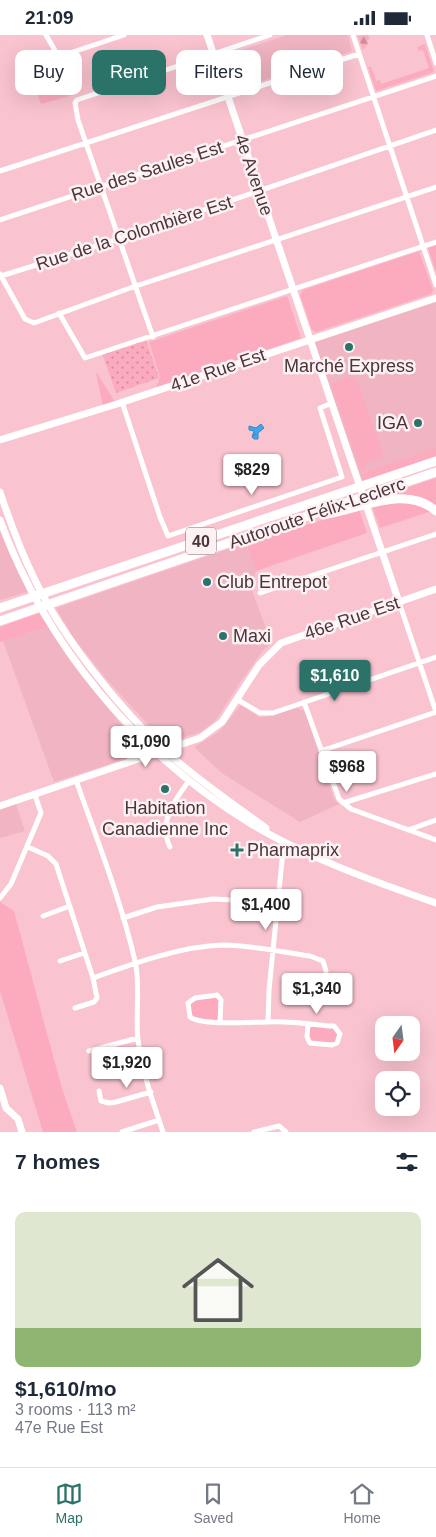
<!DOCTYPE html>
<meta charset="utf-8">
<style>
body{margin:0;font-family:Arial,sans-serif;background:#f6f6f7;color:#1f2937;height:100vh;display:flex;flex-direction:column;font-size:19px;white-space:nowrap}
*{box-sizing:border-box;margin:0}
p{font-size:16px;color:#747a83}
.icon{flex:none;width:28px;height:28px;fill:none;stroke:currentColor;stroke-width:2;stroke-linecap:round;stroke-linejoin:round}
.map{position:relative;height:1097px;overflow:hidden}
.details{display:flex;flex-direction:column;background:#fff;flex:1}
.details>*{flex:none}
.guide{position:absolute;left:15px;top:15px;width:406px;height:45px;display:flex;gap:10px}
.needle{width:32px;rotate:194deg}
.fabs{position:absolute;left:375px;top:981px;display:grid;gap:10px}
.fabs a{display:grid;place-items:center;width:45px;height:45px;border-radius:10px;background:#fff;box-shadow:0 5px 20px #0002;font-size:25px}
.price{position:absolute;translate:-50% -42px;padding:0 11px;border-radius:5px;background:#fff;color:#222;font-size:16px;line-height:32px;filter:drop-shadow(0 1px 2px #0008)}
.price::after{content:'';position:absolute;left:50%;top:30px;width:15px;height:11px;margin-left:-8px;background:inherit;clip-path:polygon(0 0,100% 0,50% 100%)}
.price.on{background:#2b7269;color:#fff}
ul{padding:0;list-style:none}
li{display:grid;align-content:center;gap:10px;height:265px;padding:0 15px}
li span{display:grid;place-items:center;height:155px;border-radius:10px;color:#555}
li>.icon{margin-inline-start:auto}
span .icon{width:90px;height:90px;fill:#fffc;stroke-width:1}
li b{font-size:21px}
h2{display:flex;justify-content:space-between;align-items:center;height:60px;padding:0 15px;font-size:21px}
.chip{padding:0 18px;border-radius:10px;background:#fff;box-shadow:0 5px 20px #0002;font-size:18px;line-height:45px}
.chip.on{background:#2b7269;color:#fff}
.status{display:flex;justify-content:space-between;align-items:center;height:35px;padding:0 25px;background:#fff;direction:ltr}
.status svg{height:14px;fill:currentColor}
.menu{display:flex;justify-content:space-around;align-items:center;height:70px;border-top:1px solid #e0e1e3;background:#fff;font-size:14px;color:#747a83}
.menu a{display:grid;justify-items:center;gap:2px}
.menu .on{color:#2b7269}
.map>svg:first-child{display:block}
.built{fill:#f1b4c2}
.green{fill:#fcabbf}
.forest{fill:url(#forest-firs)}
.garden{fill:url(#garden-dots)}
.water{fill:url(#water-ripples);stroke:#4085ba}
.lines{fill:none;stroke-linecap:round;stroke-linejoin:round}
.street{stroke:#fff;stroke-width:5}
.secondary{stroke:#fff;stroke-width:7}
.highway{stroke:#fff;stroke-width:9}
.poi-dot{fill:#2b7269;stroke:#fcf1f3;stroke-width:2}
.labels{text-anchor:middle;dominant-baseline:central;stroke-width:5;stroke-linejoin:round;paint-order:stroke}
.shield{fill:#fcf1f3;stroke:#806d72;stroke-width:1}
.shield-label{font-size:16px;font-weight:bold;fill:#4b353a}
.street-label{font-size:18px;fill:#4b353a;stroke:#fcf1f3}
.poi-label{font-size:18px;fill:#4b353a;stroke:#fcf1f3;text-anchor:start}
</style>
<div class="status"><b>21:09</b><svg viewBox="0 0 49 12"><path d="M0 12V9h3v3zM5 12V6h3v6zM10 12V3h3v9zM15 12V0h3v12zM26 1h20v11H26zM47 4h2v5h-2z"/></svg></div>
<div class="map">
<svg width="436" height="1097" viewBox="0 0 436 1097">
<defs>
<pattern id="forest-firs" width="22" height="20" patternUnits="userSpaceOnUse" patternTransform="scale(1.25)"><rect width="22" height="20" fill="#fcabbf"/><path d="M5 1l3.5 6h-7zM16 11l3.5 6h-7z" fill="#ce8c9c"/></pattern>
<pattern id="garden-dots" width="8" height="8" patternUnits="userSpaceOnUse" patternTransform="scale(1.25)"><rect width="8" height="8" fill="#fcabbf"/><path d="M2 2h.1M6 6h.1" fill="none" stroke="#ce8c9c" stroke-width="1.8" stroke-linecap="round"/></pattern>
<pattern id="water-ripples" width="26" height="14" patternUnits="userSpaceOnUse" patternTransform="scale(1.25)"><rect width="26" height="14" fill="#3ba7f1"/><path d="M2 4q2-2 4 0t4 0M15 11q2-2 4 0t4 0" fill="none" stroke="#3489c4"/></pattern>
</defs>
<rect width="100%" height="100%" fill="#f9c3cf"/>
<!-- built -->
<path class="built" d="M287 0H348L352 16 235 55 232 54 222 23 224 21Z
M436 263V426L359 447 310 305Z
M0 487 27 557 0 565Z
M246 508 256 536 251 553 272 609 264 614 239 649 216 685 201 697 165 708 107 645 73 602 56 573Z
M48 592 72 628 135 707 136 713 133 718 110 729 54 747 3 606Z
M241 670 259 682H265L297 673 305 676 334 764 339 769 300 787 223 739 194 712 219 697Z
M15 766 25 796 0 803V771Z"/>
<!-- green -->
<path class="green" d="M425 9 434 37 376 56 368 32H371L376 46 380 45 381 49 429 33 423 15 419 16 417 12Z
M65 24 76 59 41 69 30 36Z
M436 210V237L428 213Z
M419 216 433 255 431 259 316 297 312 295 300 260 303 255Z
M287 261 301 303 156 353 160 342 149 307Z
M96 338H97L115 367 103 371Z
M349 342H354L357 345 384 422 365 429 366 433 362 437 331 349Z
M436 413V421L364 445 362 441 368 436Z
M436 443V472L418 462 386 463 385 460Z
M399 467 416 468 432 476 380 493 372 471Z
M359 474 367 498 256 536 246 508Z
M39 578 48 592 0 607V592Z
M0 867 14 876 62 1054 77 1097H43L0 956Z
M220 962V987L193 985 188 968 191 966Z
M308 989 330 991 339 995 335 1010 308 1005Z"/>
<!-- forest -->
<path class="forest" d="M368 0 370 4 367 5 368 9 363 15 358 1Z"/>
<!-- garden -->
<path class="garden" d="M146 305 159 343 116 358 102 318Z"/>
<!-- water -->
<path class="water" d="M261 389 264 393 258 398V404H254L252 402 254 396 249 395V391L256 393Z"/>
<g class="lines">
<!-- street -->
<path class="street" d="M46 0 57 19 61 21 124 0
M353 0 436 250
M427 0 436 28
M0 136 359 19
M0 185 436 41
M0 239 25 284 34 288 130 253 436 152
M1 241 119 204 436 95
M59 278 85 323 436 207
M153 302 78 85 75 68 77 65 270 0
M122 367 160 482 168 501 342 442 320 373 332 368
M260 558 436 499
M238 665 260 678H273L436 622
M304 667 339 764 351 774 436 805
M321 716 436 677 399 567
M76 745C97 805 121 865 135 926 141 951 135 980 138 1005 142 1037 153 1067 163 1097
M343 768 436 739
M408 795 436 785
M28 812 48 821 56 829 93 943 97 963 94 967 75 973
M170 812C158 788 174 766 188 747
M0 863 11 849 41 778 35 760
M43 881 70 871
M123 883 157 872 213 864 278 867
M60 926 84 918
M93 943C132 929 181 911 223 910 251 910 282 917 310 921L323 926 326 936
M220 987 221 965 217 960 195 963 188 968 190 982C202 991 252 987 268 987 288 986 310 989 330 991H334L340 999 337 1008 332 1010 310 1008 307 1002 308 989
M268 987 269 955 284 806
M89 1016 138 1003
M99 1056 101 1066 109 1068 116 1067 151 1057
M122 1097 159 1085
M254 1097 279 1091 286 1097"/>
<!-- secondary -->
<path class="secondary" d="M207 0 399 567
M0 405 117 369 436 263
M0 457C10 487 21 517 35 545 63 603 121 676 169 719 199 746 233 769 266 793
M0 485C45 609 136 718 248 787 303 821 375 847 436 868
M129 727 139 713 135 700
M0 771 200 703 222 687 259 630 281 608 436 554
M0 1053 6 1073 18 1084 22 1097"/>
<!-- highway -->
<path class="highway" d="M327 479C360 474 406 449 436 476
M0 573 436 426
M0 586 436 437"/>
</g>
<!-- markers -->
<g class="poi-dot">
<circle cx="349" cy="312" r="5"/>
<circle cx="418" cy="388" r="5"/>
<circle cx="207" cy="547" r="5"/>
<circle cx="223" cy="601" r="5"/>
<circle cx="165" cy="754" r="5"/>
<path d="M234.5 807.5h5v5h5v5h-5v5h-5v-5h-5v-5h5z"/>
</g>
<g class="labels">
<!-- shield labels -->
<rect class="shield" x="186" y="492.5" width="30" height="27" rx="4"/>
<g class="shield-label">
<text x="201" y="506">40</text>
</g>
<!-- street labels -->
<g class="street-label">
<text transform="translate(147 136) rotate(-18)">Rue des Saules Est</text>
<text transform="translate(254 140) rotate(71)">4e Avenue</text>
<text transform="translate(134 198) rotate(-18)">Rue de la Colombière Est</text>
<text transform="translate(218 335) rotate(-19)">41e Rue Est</text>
<text transform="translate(317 478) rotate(-19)">Autoroute Félix-Leclerc</text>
<text transform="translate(352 583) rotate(-19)">46e Rue Est</text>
</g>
<!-- poi labels -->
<g class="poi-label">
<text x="349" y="331" text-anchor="middle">Marché Express</text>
<text x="408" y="388" text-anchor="end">IGA</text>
<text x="217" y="547">Club Entrepot</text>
<text x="233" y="601">Maxi</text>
<text x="165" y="773" text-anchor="middle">Habitation<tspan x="165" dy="21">Canadienne Inc</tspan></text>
<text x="247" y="815">Pharmaprix</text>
</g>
</g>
</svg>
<div class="fabs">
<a><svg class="needle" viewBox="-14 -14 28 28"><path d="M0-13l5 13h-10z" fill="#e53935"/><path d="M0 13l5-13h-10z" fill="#747a83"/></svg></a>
<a><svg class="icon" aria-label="locate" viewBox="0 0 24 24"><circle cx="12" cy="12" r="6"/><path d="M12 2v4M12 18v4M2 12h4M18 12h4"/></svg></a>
</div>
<b class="price" style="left:252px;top:461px">$829</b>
<b class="price on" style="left:335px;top:667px">$1,610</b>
<b class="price" style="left:146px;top:733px">$1,090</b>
<b class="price" style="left:347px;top:758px">$968</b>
<b class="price" style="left:266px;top:896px">$1,400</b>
<b class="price" style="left:317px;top:980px">$1,340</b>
<b class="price" style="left:127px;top:1054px">$1,920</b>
<div class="guide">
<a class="chip">Buy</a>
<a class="chip on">Rent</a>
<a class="chip">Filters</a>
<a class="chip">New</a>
</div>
</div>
<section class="details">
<h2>7 homes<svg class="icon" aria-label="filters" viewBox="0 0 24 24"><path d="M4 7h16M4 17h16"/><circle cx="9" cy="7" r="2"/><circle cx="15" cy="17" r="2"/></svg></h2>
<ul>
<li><span style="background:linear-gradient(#dfe7d0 75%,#8fb573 0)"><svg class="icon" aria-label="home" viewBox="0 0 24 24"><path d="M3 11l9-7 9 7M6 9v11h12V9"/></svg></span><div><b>$1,610/mo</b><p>3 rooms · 113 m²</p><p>47e Rue Est</p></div></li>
</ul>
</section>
<nav class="menu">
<a class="on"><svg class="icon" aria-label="map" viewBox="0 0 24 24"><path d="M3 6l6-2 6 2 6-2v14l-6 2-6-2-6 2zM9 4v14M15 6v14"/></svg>Map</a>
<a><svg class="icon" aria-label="saved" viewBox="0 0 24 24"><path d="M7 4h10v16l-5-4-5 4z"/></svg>Saved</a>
<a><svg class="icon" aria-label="home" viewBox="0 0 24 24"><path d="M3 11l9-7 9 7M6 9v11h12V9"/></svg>Home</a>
</nav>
